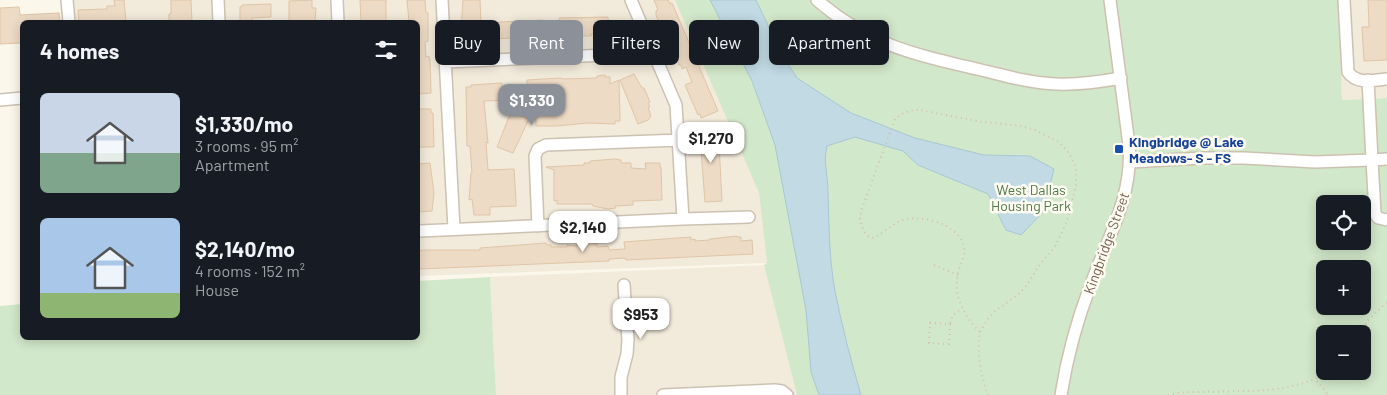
<!DOCTYPE html>
<meta charset="utf-8">
<style>
body{margin:0;font-family:Barlow,sans-serif;background:#20242c;color:#f1f3f6;height:100vh;display:flex;flex-direction:column;font-size:19px;white-space:nowrap}
*{box-sizing:border-box;margin:0}
p{font-size:16px;color:#9ea1a6}
.icon{flex:none;width:28px;height:28px;fill:none;stroke:currentColor;stroke-width:2;stroke-linecap:round;stroke-linejoin:round}
.map{position:relative;flex:1;overflow:hidden}
.side{position:absolute;left:20px;top:20px;width:400px;height:320px;display:flex;flex-direction:column;background:#171b24;border-radius:8px;box-shadow:0 2px 12px #0003}
.side>*{flex:none}
.banner{position:absolute;left:435px;top:20px;width:475px;height:45px;display:flex;gap:10px}
.controls{position:absolute;left:1316px;top:195px;display:grid;gap:10px}
.controls a{display:grid;place-items:center;width:55px;height:55px;border-radius:8px;background:#171b24;box-shadow:0 2px 12px #0003;font-size:25px}
.price{position:absolute;translate:-50% -42px;padding:0 11px;border-radius:10px;background:#fff;color:#222;font-size:16px;line-height:32px;filter:drop-shadow(0 1px 2px #0008)}
.price::after{content:'';position:absolute;left:50%;top:30px;width:15px;height:11px;margin-left:-8px;background:inherit;clip-path:polygon(0 0,100% 0,50% 100%)}
.price.on{background:#8c9099;color:#fff}
ul{padding:0;list-style:none}
li{display:flex;align-items:center;gap:15px;height:125px;padding:0 20px}
li span{display:grid;place-items:center;flex:none;width:140px;height:100px;border-radius:8px;color:#555}
li>.icon{margin-inline-start:auto}
span .icon{width:60px;height:60px;fill:#fffc;stroke-width:1}
li b{font-size:21px}
h2{display:flex;justify-content:space-between;align-items:center;height:60px;padding:0 20px;font-size:21px}
.chip{padding:0 18px;border-radius:8px;background:#171b24;box-shadow:0 2px 12px #0003;font-size:18px;line-height:45px}
.chip.on{background:#8c9099;color:#fff}
.map>svg:first-child{display:block}
.residential{fill:#f2eada}
.green{fill:#d2e8ca;fill-rule:evenodd}
.water{fill:#c1dae4;stroke:#a8c7d4}
.building{fill:#eedbc5;stroke:#dfc5a7}
.lines{fill:none;stroke-linecap:round;stroke-linejoin:round}
.minor-casing{stroke:#cdc1b2;stroke-width:14}
.path{stroke:#d4bfa8;stroke-width:2;stroke-dasharray:1 4;stroke-linecap:butt}
.minor{stroke:#fff;stroke-width:11}
.transit-dot{fill:#1a4fb4;stroke:#fefbf2;stroke-width:2}
.labels{text-anchor:middle;dominant-baseline:central;stroke-width:5;stroke-linejoin:round;paint-order:stroke}
.transit-label{font-size:14px;font-weight:bold;fill:#164399;stroke:#fefbf2;text-anchor:start}
.park-label{font-size:14px;fill:#507949;stroke:#fefbf2}
.street-label{font-size:14px;fill:#756250;stroke:#fefbf2}
</style>
<div class="map">
<svg width="1387" height="395" viewBox="0 0 1387 395">
<rect width="100%" height="100%" fill="#fbf7eb"/>
<!-- residential -->
<path class="residential" d="M74 0H675L759 193 767 263 418 276V22H75Z
M1338 0H1387V98L1342 100Z
M764 265 797 395H496L490 277Z"/>
<!-- green -->
<path class="green" d="M675 0H1338L1342 100 1387 98V395H797L764 265 767 263 759 193ZM1325 204H1362V241H1325ZM1325 269H1362V306H1325ZM1325 334H1362V371H1325Z
M490 277 496 395H0V306L22 304V338H418V281Z"/>
<!-- water -->
<path class="water" d="M710 0H756L782 55 797 78 851 113 915 138 984 155 1030 156 1054 169 1043 212 1021 235 1006 230 988 194 918 165 903 151 855 137 827 146C823 162 828 176 828 191 829 224 829 258 835 291 842 326 851 361 861 395H819L811 372 806 310 775 145 752 81Z"/>
<!-- building -->
<path class="building" d="M114 0H124L126 22H79L78 10 107 9V6H115Z
M171 0H191L192 22H169V14H171Z
M312 0V8H316L315 22H289V1Z
M360 0H386V22H361Z
M407 0H425L426 13H428V41L425 42 426 57 429 56 430 60 431 93 418 94V22H409Z
M463 0H480L481 23 543 20 544 36H537V38L518 40V38L482 39V44L466 45 464 29H461Z
M654 0H668L670 4 672 3 718 111 701 118 700 114 698 115 685 85 692 82 686 67 682 69 681 65H679L673 47 672 48 668 39 666 40 656 15V11L658 10Z
M1368 0H1387V60L1364 61 1362 27H1369Z
M271 4V17L252 18V22H240V7H242V5Z
M19 7 20 15 59 13 60 22H22V43L0 44V8Z
M608 17 609 35 591 34V36H577L571 35V33H560L559 18Z
M634 74 642 88H644L650 102 648 103 650 107H648L651 116 648 120 638 124 620 80Z
M605 75V77H610V84L619 80 620 121H615V124L587 123 557 126H536L535 97H528V94H513V100L484 101 488 143 486 142 488 170 514 169 516 201V206L490 207V215H474L472 199 469 200 471 173H472L470 146H467L466 87H471V85L502 83V87H527V80L560 78 564 79 597 78V76Z
M418 109H431V113H433L434 147H418Z
M511 112 529 119 513 153 497 147Z
M718 124 722 201 705 202 700 137H705L704 125Z
M615 159 621 160V163H631V168L646 169 645 163H660V167H661L662 200 633 201V205L615 206 616 208 608 209 593 206 592 204H557V200L554 201V170L546 167 584 165V163H590V161Z
M430 163 434 193 432 211 418 212V164Z
M737 236V237H741V241L752 240 753 254 626 260 625 258 609 259V261L419 269 418 251 423 250H480V248L546 243 547 245H551V247H567V245L577 246V243L593 242V244L597 243V247L608 246 609 250 625 249 624 242 691 237V240L695 239V241L710 240V239Z"/>
<g class="lines">
<defs>
<path id="minor" d="M67 0 69 22
M218 0 219 22
M337 0 338 22
M442 0 454 229
M817 0C869 45 913 54 977 69 1003 75 1029 83 1056 84 1078 85 1099 82 1121 78
M1344 0 1348 72C1357 85 1374 80 1387 79
M446 62 653 53
M1368 80 1372 160 1387 159
M0 100 22 98
M1130 162 1202 158H1244L1315 162 1372 160 1375 213 1378 218 1387 220
M683 219 749 217
M538 226 535 156 538 149 546 145 680 140
M420 231 683 219 676 105 631 0
M621 395V377L627 354 628 340 624 285
M663 395 775 390 782 391 787 395
M1061 395C1067 357 1077 320 1091 284 1108 237 1133 196 1129 145L1110 0"/>
</defs>
<!-- minor casing -->
<use href="#minor" class="minor-casing"/>
<!-- path -->
<path class="path" d="M934 265 958 275
M930 323 950 324 949 344 929 343Z
M950 323 953 315 962 308
M980 332 987 320 994 312 1020 293 1027 285 1038 267 1056 245 1067 221 1071 206 1076 186V168L1069 153 1059 142 1035 130 1022 126 982 122 920 110C910 110 903 112 895 119L861 211 860 218 863 230 868 236 872 238C884 234 893 222 906 219 925 216 959 224 964 247 966 256 960 264 958 273 953 296 964 317 980 332 976 353 981 375 988 395
M1362 334 1367 321 1387 302
M1317 381 1328 395
M1168 395C1180 392 1191 392 1203 392 1256 390 1285 395 1333 371"/>
<!-- minor -->
<use href="#minor" class="minor"/>
</g>
<!-- markers -->
<rect class="transit-dot" x="1114" y="144" width="10" height="10" rx="2.5"/>
<g class="labels">
<!-- transit labels -->
<g class="transit-label">
<text x="1129" y="141">Kingbridge @ Lake<tspan x="1129" dy="16">Meadows- S - FS</tspan></text>
</g>
<!-- park labels -->
<g class="park-label">
<text x="1031" y="189">West Dallas<tspan x="1031" dy="16">Housing Park</tspan></text>
</g>
<!-- street labels -->
<g class="street-label">
<text transform="translate(1106 243) rotate(-70)">Kingbridge Street</text>
</g>
</g>
</svg>
<div class="controls">
<a><svg class="icon" aria-label="locate" viewBox="0 0 24 24"><circle cx="12" cy="12" r="6"/><path d="M12 2v4M12 18v4M2 12h4M18 12h4"/></svg></a>
<a>+</a>
<a>−</a>
</div>
<b class="price on" style="left:532px;top:126px">$1,330</b>
<b class="price" style="left:711px;top:164px">$1,270</b>
<b class="price" style="left:583px;top:253px">$2,140</b>
<b class="price" style="left:641px;top:340px">$953</b>
<div class="banner">
<a class="chip">Buy</a>
<a class="chip on">Rent</a>
<a class="chip">Filters</a>
<a class="chip">New</a>
<a class="chip">Apartment</a>
</div>
<section class="side">
<h2>4 homes<svg class="icon" aria-label="filters" viewBox="0 0 24 24"><path d="M4 7h16M4 17h16"/><circle cx="9" cy="7" r="2"/><circle cx="15" cy="17" r="2"/></svg></h2>
<ul>
<li><span style="background:linear-gradient(#c9d6e8 60%,#7fa58c 0)"><svg class="icon" aria-label="home" viewBox="0 0 24 24"><path d="M3 11l9-7 9 7M6 9v11h12V9"/></svg></span><div><b>$1,330/mo</b><p>3 rooms · 95 m²</p><p>Apartment</p></div></li>
<li><span style="background:linear-gradient(#a9c7e8 75%,#8fb573 0)"><svg class="icon" aria-label="home" viewBox="0 0 24 24"><path d="M3 11l9-7 9 7M6 9v11h12V9"/></svg></span><div><b>$2,140/mo</b><p>4 rooms · 152 m²</p><p>House</p></div></li>
</ul>
</section>
</div>
